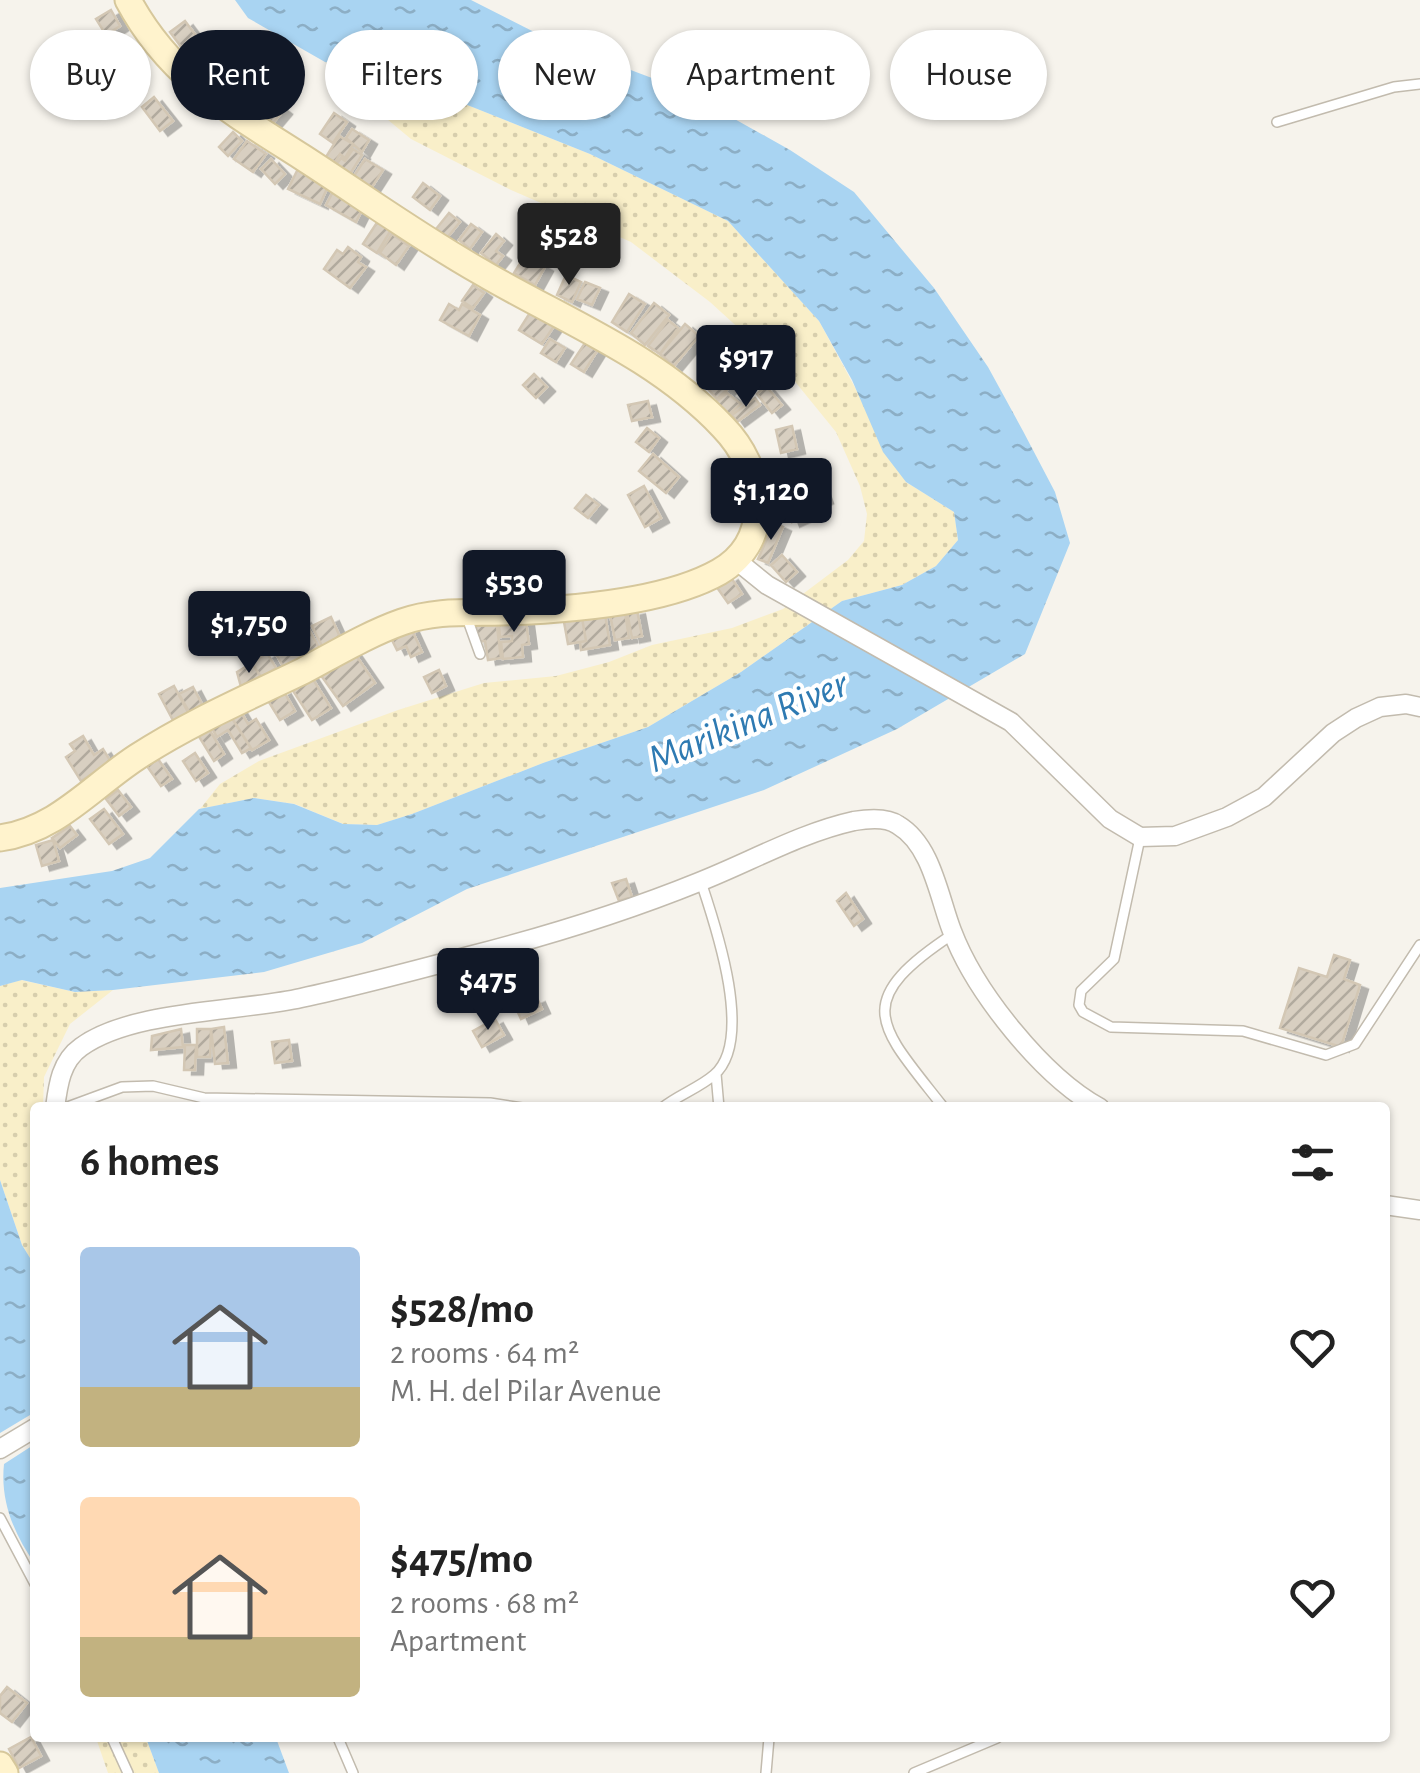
<!DOCTYPE html>
<meta charset="utf-8">
<style>
body{margin:0;font-family:"Alegreya Sans",sans-serif;background:#f2f2f2;color:#222;height:100vh;display:flex;flex-direction:column;font-size:38px;white-space:nowrap}
*{box-sizing:border-box;margin:0}
p{font-size:32px;color:#767676}
.icon{flex:none;width:55px;height:55px;fill:none;stroke:currentColor;stroke-width:2;stroke-linecap:round;stroke-linejoin:round}
.map{position:relative;flex:1;overflow:hidden}
.drawer{position:absolute;left:30px;top:1102px;width:1360px;height:640px;display:flex;flex-direction:column;background:#fff;border-radius:10px;box-shadow:0 2px 8px #0004}
.drawer>*{flex:none}
.top-card{position:absolute;left:30px;top:30px;width:1360px;height:90px;display:flex;gap:20px}
.price{position:absolute;translate:-50% -85px;padding:0 22px;border-radius:10px;background:#111827;color:#fff;font-size:32px;line-height:65px;filter:drop-shadow(0 2px 5px #0008)}
.price::after{content:'';position:absolute;left:50%;top:60px;width:30px;height:22px;margin-left:-15px;background:inherit;clip-path:polygon(0 0,100% 0,50% 100%)}
.price.selected{background:#222;color:#fff}
ul{padding:0;list-style:none}
li{display:flex;align-items:center;gap:30px;height:250px;padding:0 50px}
li span{display:grid;place-items:center;flex:none;width:280px;height:200px;border-radius:10px;color:#555}
li>.icon{margin-inline-start:auto}
span .icon{width:120px;height:120px;fill:#fffc;stroke-width:1}
li b{font-size:42px}
h2{display:flex;justify-content:space-between;align-items:center;height:120px;padding:0 50px;font-size:42px}
.pill{padding:0 35px;border-radius:45px;background:#fff;box-shadow:0 2px 8px #0004;font-size:35px;line-height:90px}
.pill.selected{background:#111827;color:#fff}
.map>svg:first-child{display:block}
.sand{fill:url(#sand-dots)}
.water{fill:url(#water-ripples)}
.building{fill:url(#building-hatch);stroke:#d3c7b4;stroke-width:2.5;filter:url(#shadow)}
.lines{fill:none;stroke-linecap:round;stroke-linejoin:round}
.lane-casing{stroke:#c2bbae;stroke-width:12}
.street-casing{stroke:#c2bbae;stroke-width:21}
.secondary-casing{stroke:#d6c79b;stroke-width:29}
.lane{stroke:#fff;stroke-width:9}
.street{stroke:#fff;stroke-width:18}
.secondary{stroke:#fff3cd;stroke-width:25}
.labels{text-anchor:middle;dominant-baseline:central;stroke-width:8;stroke-linejoin:round;paint-order:stroke}
.water-label{font-size:40px;font-style:italic;fill:#2e7ab2;stroke:#fff}
</style>
<div class="map">
<svg width="1420" height="1773" viewBox="0 0 1420 1773">
<defs>
<pattern id="sand-dots" width="8" height="8" patternUnits="userSpaceOnUse" patternTransform="scale(2.5)"><rect width="8" height="8" fill="#f9efc9"/><path d="M2 2h.1M6 6h.1" fill="none" stroke="#d7cead" stroke-width="1.8" stroke-linecap="round"/></pattern>
<pattern id="water-ripples" width="26" height="14" patternUnits="userSpaceOnUse" patternTransform="scale(2.5)"><rect width="26" height="14" fill="#a9d4f2"/><path d="M2 4q2-2 4 0t4 0M15 11q2-2 4 0t4 0" fill="none" stroke="#8caec5"/></pattern>
<pattern id="building-hatch" width="6" height="6" patternUnits="userSpaceOnUse" patternTransform="scale(2.5)"><rect width="6" height="6" fill="#d8cfc1"/><path d="M-1 1l2-2M0 6l6-6M5 7l2-2" fill="none" stroke="#b1aa9e"/></pattern>
<filter id="shadow"><feDropShadow dx="8" dy="4.5" stdDeviation="0" flood-color="#0004"/></filter>
</defs>
<rect width="100%" height="100%" fill="#f6f3ec"/>
<!-- sand -->
<path class="sand" d="M325 62 422 87 590 154 728 221 819 321 906 482 954 512 958 540 936 566 902 585 842 601 741 672 648 727 543 763 412 814 377 825 343 824 295 804 254 798 200 809 220 784 259 761 398 710 484 683 556 676 609 662 652 645 732 628 783 609 848 560 864 541 867 514 860 486 836 432 788 373 710 302 631 242 511 190 411 139 370 105Z
M21 980 75 992 113 990 70 1024 44 1077 43 1107 35 1108V1266L22 1245 0 1180V986Z
M96 1738H146L159 1773H108Z"/>
<!-- water -->
<path class="water" d="M235 0H471L546 38 681 89 790 150 854 192 934 288 988 367 1023 431 1055 492 1070 543 1025 654 897 729 764 790 467 889 362 943 264 972 113 990 75 992 22 980 0 986V888L112 871 150 858 199 809 254 798 294 804 343 824 377 825 412 814 543 763 648 727 741 672 842 601 902 585 936 566 958 540 954 512 906 482 883 452 852 380 819 321 728 221 590 154 422 87 325 62 248 18Z
M0 1180 22 1245 35 1266V1412L0 1433Z
M35 1444V1564C14 1534 0 1501 4 1464Z
M146 1738H276L289 1773H159Z"/>
<!-- building -->
<path class="building" d="M111 10 120 26 106 35 96 19Z
M185 21 203 45 188 56 170 32Z
M252 64 263 75 248 91 236 80Z
M264 78 277 90 264 104 251 93Z
M154 97 173 121 160 131 142 107Z
M272 101 284 110 273 123 262 114Z
M334 113 347 122 333 143 320 134Z
M352 129 369 140 362 152 346 138Z
M233 132 242 141 228 156 219 147Z
M339 136 353 144 345 158 340 154 335 162 326 157Z
M247 141 266 154 253 172 234 159Z
M353 149 362 155 350 174 336 165 341 158 345 161Z
M271 159 285 174 275 184 261 169Z
M365 159 383 170 372 187 354 176Z
M298 169 329 184 320 204 288 189Z
M423 183 440 196 430 210 413 197Z
M335 188 365 204 356 222 326 205Z
M449 213 460 222 447 238 436 229Z
M378 221 391 230 377 253 363 244Z
M471 224 482 232 470 249 459 240Z
M392 234 409 246 396 265 380 253Z
M496 234 504 241 496 251 503 256 496 265 481 253Z
M348 247 361 257 358 262 366 267 350 288 324 269 337 250 343 254Z
M525 255 545 267 535 285 514 273Z
M566 275 581 282 572 302 557 295Z
M585 282 600 288 592 305 577 299Z
M473 285 484 293 473 308 462 301Z
M629 294 645 304 627 332 612 322Z
M654 303 669 315 645 345 631 333Z
M449 304 459 310 462 304 480 315 469 336 440 320Z
M531 311 554 326 542 344 519 330Z
M668 320 678 328 660 354 648 346Z
M685 324 699 336 674 366 660 354Z
M550 339 565 348 556 362 541 353Z
M585 343 597 351 584 372 571 364Z
M726 358 742 376 717 399 701 381Z
M534 374 547 387 536 398 523 385Z
M766 386 782 405 772 413 757 394Z
M727 393 741 404 723 420 711 406Z
M755 398 760 405 737 422 732 415Z
M648 401 652 417 632 421 628 405Z
M792 426 797 449 781 453 776 430Z
M647 428 659 438 649 452 636 442Z
M653 454 679 477 666 493 639 471Z
M776 462 783 479 764 487 757 470Z
M820 485 825 499 808 506 803 491Z
M644 486 661 518 645 527 628 495Z
M586 495 599 505 588 518 575 508Z
M804 497 809 510 803 517 792 522 785 504Z
M774 523 783 527 768 563 758 559Z
M782 555 797 572 786 582 771 565Z
M730 576 742 594 728 603 716 586Z
M637 610 642 636 632 638 627 612Z
M625 612 629 638 615 640 610 614Z
M525 614 529 644 522 645 523 657 503 659 501 642 512 641V636L500 637 498 617Z
M605 614 610 645 581 650 580 642 586 641 582 618Z
M331 617 341 639 323 648 312 626Z
M582 618 586 641 568 644 564 622Z
M303 619 320 649 304 659 286 629Z
M496 619 501 658 488 660 485 641 477 642 476 626 486 625V620Z
M411 628 422 652 411 657 406 646 397 650 391 638Z
M290 636 302 657 284 668 272 647Z
M353 651 375 683 343 706 320 674Z
M267 653 276 668 261 677 252 663Z
M252 663 262 679 247 688 245 684 241 687 237 672Z
M439 670 446 686 432 693 424 677Z
M309 673 331 708 312 720 290 686Z
M174 686 190 716 175 724 159 694Z
M193 687 204 708 191 715 179 694Z
M283 690 295 711 280 720 267 699Z
M239 709 248 724 256 719 269 740 252 750 230 715Z
M230 715 251 748 242 753 228 730 217 737 211 727Z
M209 729 224 754 214 761 198 735Z
M83 736 94 755 103 749 111 762 81 781 66 757 75 751 70 744Z
M195 753 208 773 196 781 183 761Z
M158 759 172 779 161 786 147 766Z
M118 790 131 807 119 816 106 799Z
M104 809 123 834 109 844 90 819Z
M70 826 77 835 60 848 52 838Z
M53 840 59 861 42 866 36 845Z
M626 879 632 897 619 901 612 883Z
M846 893 863 919 854 926 837 901Z
M1334 955 1350 960 1344 979 1360 985 1341 1047 1280 1028 1299 968 1327 977Z
M537 998 542 1009 521 1019 516 1008Z
M495 1019 504 1035 482 1047 473 1031Z
M224 1027 228 1063 215 1064 211 1029Z
M181 1029 183 1047 151 1050 152 1036Z
M197 1029H211L210 1057H197Z
M289 1040 292 1061 275 1063 272 1042Z
M185 1045H196L195 1070H184Z
M7 1687 27 1703 12 1722 0 1713V1696Z
M31 1737 41 1756 19 1768 9 1749Z"/>
<g class="lines">
<defs>
<path id="lane" d="M1277 122 1394 87 1420 84
M466 615 480 654
M1140 838 1114 959 1081 991 1079 1005 1083 1012 1111 1027 1243 1031 1326 1055 1355 1044 1420 945
M716 1074 719 1108
M65 1108 122 1087 153 1086 204 1098 490 1103 522 1108
M662 1108C678 1095 699 1088 714 1075 755 1040 715 924 701 882
M944 1108C880 1026 848 1003 953 934
M0 1518 35 1584
M112 1738 128 1773
M338 1738 353 1773
M766 1773 769 1738
M914 1773 997 1738"/>
<path id="street" d="M736 560 767 585 1011 722 1110 819 1140 837 1175 836 1227 817 1264 797 1333 733 1356 718 1380 707 1406 704 1420 707
M55 1108C58 1085 61 1061 81 1047 132 1010 238 1012 301 998 357 986 413 971 469 956 547 936 625 912 699 882 750 862 800 833 854 821 866 819 887 817 898 825 932 845 939 898 952 931 975 992 1043 1077 1100 1108
M1385 1205 1420 1210
M0 1449 35 1428"/>
<path id="secondary" d="M0 838C57 830 91 787 137 757 189 723 247 698 303 671 335 654 368 634 402 622 435 610 469 613 503 612 566 610 664 603 719 572 776 539 763 468 723 427 655 355 564 321 481 272 419 237 361 195 302 157 230 111 169 77 128 0
M0 1765 5 1773"/>
</defs>
<!-- lane casing -->
<use href="#lane" class="lane-casing"/>
<!-- street casing -->
<use href="#street" class="street-casing"/>
<!-- secondary casing -->
<use href="#secondary" class="secondary-casing"/>
<!-- lane -->
<use href="#lane" class="lane"/>
<!-- street -->
<use href="#street" class="street"/>
<!-- secondary -->
<use href="#secondary" class="secondary"/>
</g>
<g class="labels">
<!-- water labels -->
<g class="water-label">
<text transform="translate(748 722) rotate(-22)">Marikina River</text>
</g>
</g>
</svg>
<b class="price selected" style="left:569px;top:288px">$528</b>
<b class="price" style="left:746px;top:410px">$917</b>
<b class="price" style="left:771px;top:543px">$1,120</b>
<b class="price" style="left:514px;top:635px">$530</b>
<b class="price" style="left:249px;top:676px">$1,750</b>
<b class="price" style="left:488px;top:1033px">$475</b>
<div class="top-card">
<a class="pill">Buy</a>
<a class="pill selected">Rent</a>
<a class="pill">Filters</a>
<a class="pill">New</a>
<a class="pill">Apartment</a>
<a class="pill">House</a>
</div>
<section class="drawer">
<h2>6 homes<svg class="icon" aria-label="filters" viewBox="0 0 24 24"><path d="M4 7h16M4 17h16"/><circle cx="9" cy="7" r="2"/><circle cx="15" cy="17" r="2"/></svg></h2>
<ul>
<li><span style="background:linear-gradient(#a9c7e8 70%,#c2b280 0)"><svg class="icon" aria-label="home" viewBox="0 0 24 24"><path d="M3 11l9-7 9 7M6 9v11h12V9"/></svg></span><div><b>$528/mo</b><p>2 rooms · 64 m²</p><p>M. H. del Pilar Avenue</p></div><svg class="icon" aria-label="heart" viewBox="0 0 24 24"><path d="M12 20l-8-8c-3-5 5-10 8-4 3-6 11-1 8 4z"/></svg></li>
<li><span style="background:linear-gradient(#ffd9b3 70%,#c2b280 0)"><svg class="icon" aria-label="home" viewBox="0 0 24 24"><path d="M3 11l9-7 9 7M6 9v11h12V9"/></svg></span><div><b>$475/mo</b><p>2 rooms · 68 m²</p><p>Apartment</p></div><svg class="icon" aria-label="heart" viewBox="0 0 24 24"><path d="M12 20l-8-8c-3-5 5-10 8-4 3-6 11-1 8 4z"/></svg></li>
</ul>
</section>
</div>
